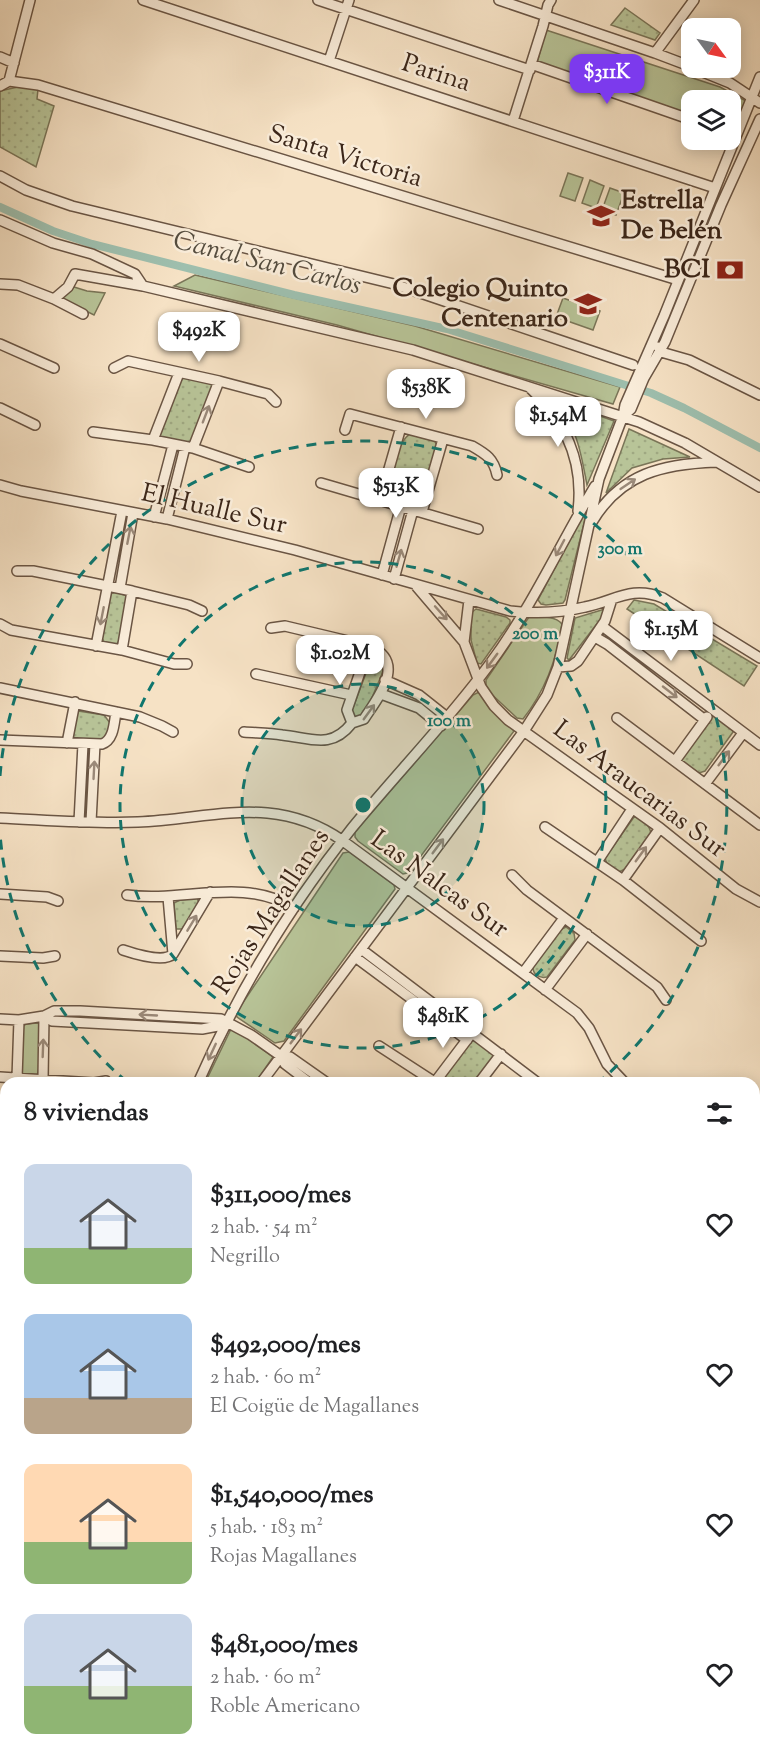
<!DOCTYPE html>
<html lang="es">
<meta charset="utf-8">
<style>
body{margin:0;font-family:"Sorts Mill Goudy",serif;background:#f6f6f6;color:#202124;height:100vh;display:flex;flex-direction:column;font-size:22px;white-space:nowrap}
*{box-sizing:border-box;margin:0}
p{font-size:20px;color:#757577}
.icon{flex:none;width:33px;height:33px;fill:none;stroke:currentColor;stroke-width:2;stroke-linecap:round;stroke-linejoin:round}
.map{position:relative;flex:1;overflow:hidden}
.side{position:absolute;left:0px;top:1077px;width:760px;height:684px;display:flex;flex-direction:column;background:#fff;border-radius:18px 18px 0 0;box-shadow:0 3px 15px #0003}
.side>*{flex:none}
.needle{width:39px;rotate:123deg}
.controls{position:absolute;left:681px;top:18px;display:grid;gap:12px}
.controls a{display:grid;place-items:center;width:60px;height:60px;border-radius:12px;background:#fff;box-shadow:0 3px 15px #0003;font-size:30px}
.price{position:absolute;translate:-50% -51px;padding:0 14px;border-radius:12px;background:#fff;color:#222;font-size:20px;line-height:39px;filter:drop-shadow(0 2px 3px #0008)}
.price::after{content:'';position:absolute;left:50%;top:36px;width:18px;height:14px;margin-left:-9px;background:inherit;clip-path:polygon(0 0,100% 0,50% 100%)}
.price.current{background:#7c3aed;color:#fff}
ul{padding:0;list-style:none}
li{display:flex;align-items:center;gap:18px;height:150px;padding:0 24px}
li span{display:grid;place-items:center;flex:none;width:168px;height:120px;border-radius:12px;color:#555}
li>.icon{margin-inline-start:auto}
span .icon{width:72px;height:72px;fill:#fffc;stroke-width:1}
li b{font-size:26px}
h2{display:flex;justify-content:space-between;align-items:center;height:72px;padding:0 24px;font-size:26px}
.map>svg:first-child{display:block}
.grass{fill:url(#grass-dots);stroke:#7a7558;stroke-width:1.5}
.park{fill:#b8c498;stroke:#7a7558;stroke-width:1.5}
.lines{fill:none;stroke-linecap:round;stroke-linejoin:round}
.canal{stroke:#9ebfae;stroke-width:8}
.minor-casing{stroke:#6a5544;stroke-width:12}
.minor{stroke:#f9ecd9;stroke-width:9}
.oneway{stroke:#9a8979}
.ring{fill:none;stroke:#0f766e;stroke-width:3;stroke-dasharray:10 8}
.labels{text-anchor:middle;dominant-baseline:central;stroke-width:5;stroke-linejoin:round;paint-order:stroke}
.street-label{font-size:26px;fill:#3b2619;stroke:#f9ecd9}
.poi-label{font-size:26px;font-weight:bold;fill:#3b2619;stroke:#f9ecd9;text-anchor:end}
.water-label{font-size:27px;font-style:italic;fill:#544c3e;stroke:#f9ecd9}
.centre{fill:#0f766e;stroke:#f9ecd9;stroke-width:3}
.ring-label{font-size:18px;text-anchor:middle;font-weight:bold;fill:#0f766e;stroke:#f9ecd9;stroke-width:5;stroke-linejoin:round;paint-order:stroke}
</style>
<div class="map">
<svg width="760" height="1761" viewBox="0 0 760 1761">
<defs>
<pattern id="grass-dots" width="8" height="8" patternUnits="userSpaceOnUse" patternTransform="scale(1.5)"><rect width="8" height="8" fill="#b8c498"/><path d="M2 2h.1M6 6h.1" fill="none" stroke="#9fa882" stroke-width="1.8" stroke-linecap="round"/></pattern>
</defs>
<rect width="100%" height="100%" fill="#f6e2c5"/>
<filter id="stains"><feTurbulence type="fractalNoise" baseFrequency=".00333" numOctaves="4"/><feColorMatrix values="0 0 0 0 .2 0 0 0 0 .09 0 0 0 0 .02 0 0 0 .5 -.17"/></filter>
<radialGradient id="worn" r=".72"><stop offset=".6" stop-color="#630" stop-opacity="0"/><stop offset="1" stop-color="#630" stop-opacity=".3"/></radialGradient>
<!-- grass -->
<path class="grass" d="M625 8 660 33 655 40 611 25Z
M22 86 38 89 37 99 54 106 36 167 0 147V91Z
M184 377 211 383 212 388 191 441 188 444 159 437 179 383Z
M544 396 614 421 587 485C579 444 578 424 544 396Z
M629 429 690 457 663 459 632 468 606 493Z
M411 433 434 439 437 446 421 500 414 505 386 496C385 481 398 441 411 433Z
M589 503 565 600 563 603 546 605 541 604 538 600Z
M113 591 127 596 119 641 116 645 105 643 101 637 110 595Z
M634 600 654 604 757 666 744 686 627 609Z
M476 609 506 617 510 620V623L481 664 477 663 471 640V613Z
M605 609 606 612 569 660 567 658 575 618Z
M372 657 381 660 384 669 371 700 359 720 350 716Z
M78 711 104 715 110 723 106 738C97 743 82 741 72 737Z
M710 713 732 729 733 732 705 771 699 773 681 761 680 754Z
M634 817C642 818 650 825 651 834L625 869 619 872 607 864 605 858Z
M197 898 199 903 183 929H176L174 903 180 900Z
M566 927 574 933 575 940 547 977C538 979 532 973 533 965L560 930Z
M473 1039 493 1053V1059L474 1083H441V1080Z"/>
<!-- park -->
<path class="park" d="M546 30 720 87 746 101 732 131 731 130 730 100H692L691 117 537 63Z
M568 173 583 178 575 201 560 196Z
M590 180 604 186 596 208 582 203Z
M610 188 624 193 616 215 602 210Z
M195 275 415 326 620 387 613 404 337 325 174 286Z
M74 287 87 291 105 293 94 315 60 298Z
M563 298 600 311 593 330 556 317Z
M529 617C539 617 555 615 562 624 557 659 545 691 523 719L517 718 486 689V680Z
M479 692 514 731 412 868 407 873 403 874 358 841 355 837V832L473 695Z
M349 852 394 885 395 889 284 1041 275 1043 237 1017 236 1013 343 853Z
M37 1023 40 1024 39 1072 35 1077 21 1075 22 1027 26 1024Z
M232 1027 273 1057 255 1083H205Z
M128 1755H213L221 1761H124Z"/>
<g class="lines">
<!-- canal -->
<path class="canal" d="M0 207 53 231 92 244 294 295 447 329 651 393 684 408 760 448"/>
<defs>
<path id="minor" d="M143 0 715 188
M318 0 530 70
M499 0 655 53 692 67
M655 53 694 0
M0 57 14 63
M329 61 349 0
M531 64 692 120
M693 68 730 83 760 103
M9 81 30 0
M0 86 9 81 38 85 678 280
M513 121 543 26 548 5 551 0
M0 176 26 190 72 206 394 284 633 365
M0 220 53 243 92 254 135 274 143 286
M0 284 18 285 54 299 68 287 75 274 143 286 413 350 639 422 685 443 760 487
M54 299 83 314
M0 344 54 368
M658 347 661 352 689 360 760 395
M114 368 128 361 219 381 268 394 276 402
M529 387C565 420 584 462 578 511
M0 408 35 425
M623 416 631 409 644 378 665 342 721 205 760 119
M345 430 350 414 472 446C486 454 494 459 497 475
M93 432 153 440 193 448 249 467
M153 440 179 373
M193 448 219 381
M321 483 478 529
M0 485 21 491 167 519 295 550 510 611C536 614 560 613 585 607 615 601 631 585 663 598L760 658
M380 500 401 427
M422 512 443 439
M154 517 173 445
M167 519 185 447
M592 522C621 473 663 464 716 462
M17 571H33L132 591 189 605 202 611
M382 575 401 506
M394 579 413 510
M417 587 464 642 481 687 494 706 508 720 660 828 736 889 760 902
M120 588 133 513
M0 624 11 630 122 650 174 664H187
M602 626 760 745
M271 628 285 626 369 646C407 662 379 696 364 719L352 723
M595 637 607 644 705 720
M464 642 469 600
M96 646 122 511
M122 650 132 591
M558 667 571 666 578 661 605 621 612 599
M256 674 351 695
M385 680 419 695 448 718
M0 688 140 717 162 726 173 732
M381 694 419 708 441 726
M617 718 760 825
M352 723 347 710 369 646
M244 732C257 733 270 733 282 735 311 738 331 750 352 723
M0 740 102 744C114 740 114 723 116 712
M67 743 75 702
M675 761 707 717
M705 784 743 733
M0 818C46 820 92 824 138 822 213 819 274 793 343 841L577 1013 589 1028 607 1064 625 1083
M79 822 83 744
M91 822 95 744
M545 827 623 880 701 941
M597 862 632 809
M512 875 527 890 657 987 666 1000
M623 880 660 828
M0 894 47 897 58 901
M127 895C183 903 242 876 294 908
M168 897 173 954
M361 949 538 1083
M123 950C135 954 164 963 173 954
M173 954 210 892
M0 956 43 958 55 956
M355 957 467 1040
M523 973 564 918
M545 990 587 934
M44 1016 52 1021 202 1029 218 1026 226 1022
M0 1019 19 1020 44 1016 54 1011H80L221 1019 251 1035 281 1056 290 1057 327 1083
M379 1046 436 1083
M281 1056 285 1064 310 1083
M0 1077 94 1083 106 1081
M17 1078 19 1020
M43 1079 44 1016
M435 1082 469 1037
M198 1083C238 992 290 906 352 828 397 773 447 722 489 665 531 609 559 546 595 486
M261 1083 524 731 547 695 558 667 599 479 623 416 625 405 664 316 760 77
M479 1083 501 1054
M0 1172 6 1140
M754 1178 760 1183
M0 1191 6 1192
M0 1358 6 1359
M754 1422 760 1409
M0 1428 6 1430
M754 1560 760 1564
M0 1618 6 1614
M0 1651 6 1652
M0 1714 5 1702
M476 1755 490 1761
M60 1761 61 1755
M79 1761 80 1755
M549 1761 553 1755"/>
</defs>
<!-- minor casing -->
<use href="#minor" class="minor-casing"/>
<!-- minor -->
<use href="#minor" class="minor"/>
</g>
<!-- one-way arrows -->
<defs><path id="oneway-shaft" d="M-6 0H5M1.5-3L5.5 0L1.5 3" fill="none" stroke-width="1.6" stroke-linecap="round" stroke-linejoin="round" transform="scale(1.5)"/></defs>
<g class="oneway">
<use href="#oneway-shaft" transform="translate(206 414) rotate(-69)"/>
<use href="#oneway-shaft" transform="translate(628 484) rotate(-34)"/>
<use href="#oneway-shaft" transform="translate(129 535) rotate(-79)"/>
<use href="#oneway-shaft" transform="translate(560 548) rotate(118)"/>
<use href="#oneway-shaft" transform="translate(399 558) rotate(-74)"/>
<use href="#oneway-shaft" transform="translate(441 613) rotate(48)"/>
<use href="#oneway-shaft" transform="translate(102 616) rotate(101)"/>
<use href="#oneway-shaft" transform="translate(492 661) rotate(126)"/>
<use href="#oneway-shaft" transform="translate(670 692) rotate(38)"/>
<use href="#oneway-shaft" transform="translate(369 712) rotate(-54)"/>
<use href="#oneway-shaft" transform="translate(724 758) rotate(-53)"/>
<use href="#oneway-shaft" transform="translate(94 770) rotate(-87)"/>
<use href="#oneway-shaft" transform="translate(438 846) rotate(-53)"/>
<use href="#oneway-shaft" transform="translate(641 854) rotate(-54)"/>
<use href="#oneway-shaft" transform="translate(192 923) rotate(-59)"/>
<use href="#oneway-shaft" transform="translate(148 1015) rotate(-177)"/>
<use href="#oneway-shaft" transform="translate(296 1036) rotate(-53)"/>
<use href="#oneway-shaft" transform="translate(43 1048) rotate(-88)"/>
<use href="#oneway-shaft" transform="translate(212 1052) rotate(115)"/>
</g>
<!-- distance rings -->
<circle cx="363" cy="805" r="121" fill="#0f766e" fill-opacity=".12"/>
<g class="ring">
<circle cx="363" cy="805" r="121"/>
<circle cx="363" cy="805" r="243"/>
<path d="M127 1082A364 364 0 0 1 0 834M0 776A364 364 0 1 1 599 1082"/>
</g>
<!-- icons -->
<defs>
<symbol id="school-bare" viewBox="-9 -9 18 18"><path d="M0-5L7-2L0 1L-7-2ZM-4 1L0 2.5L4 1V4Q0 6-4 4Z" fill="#8f2418" stroke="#f9ecd9" stroke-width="2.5" paint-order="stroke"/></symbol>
<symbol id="bank-bare" viewBox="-9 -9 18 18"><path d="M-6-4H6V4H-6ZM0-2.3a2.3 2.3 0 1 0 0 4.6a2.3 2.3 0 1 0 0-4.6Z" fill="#8f2418" stroke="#f9ecd9" stroke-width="2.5" paint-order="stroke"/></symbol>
</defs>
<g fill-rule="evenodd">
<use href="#school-bare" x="582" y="197" width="38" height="38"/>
<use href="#bank-bare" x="711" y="251" width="38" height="38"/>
<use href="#school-bare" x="569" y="285" width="38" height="38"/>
</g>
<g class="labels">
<!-- street labels -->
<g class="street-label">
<text transform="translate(436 74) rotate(18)">Parina</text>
<text transform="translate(345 157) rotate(17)">Santa Victoria</text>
<text transform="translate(214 510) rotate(13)">El Hualle Sur</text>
<text transform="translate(639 790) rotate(37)">Las Araucarias Sur</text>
<text transform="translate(439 885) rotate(36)">Las Nalcas Sur</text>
<text transform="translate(272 912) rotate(-57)">Rojas Magallanes</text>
</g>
<!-- poi labels -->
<g class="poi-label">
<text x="621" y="201" text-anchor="start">Estrella<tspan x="621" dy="30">De Belén</tspan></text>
<text x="710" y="270">BCI</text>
<text x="568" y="289">Colegio Quinto<tspan x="568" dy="30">Centenario</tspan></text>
</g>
<!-- water labels -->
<g class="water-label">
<text transform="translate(267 264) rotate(14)">Canal San Carlos</text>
</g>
</g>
<circle cx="363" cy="805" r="9" class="centre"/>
<g class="ring-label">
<text x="620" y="554">300 m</text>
<text x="535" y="639">200 m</text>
<text x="449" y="726">100 m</text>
</g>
<rect width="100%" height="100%" filter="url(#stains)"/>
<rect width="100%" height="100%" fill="url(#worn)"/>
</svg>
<div class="controls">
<a><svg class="needle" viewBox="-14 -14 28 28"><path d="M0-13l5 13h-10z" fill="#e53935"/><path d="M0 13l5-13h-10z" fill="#757577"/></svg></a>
<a><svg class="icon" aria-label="layers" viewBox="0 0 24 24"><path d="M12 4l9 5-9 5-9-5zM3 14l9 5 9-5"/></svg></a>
</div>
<b class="price current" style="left:607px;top:105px">$311K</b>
<b class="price" style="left:199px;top:363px">$492K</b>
<b class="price" style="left:426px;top:420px">$538K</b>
<b class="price" style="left:558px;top:448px">$1.54M</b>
<b class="price" style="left:396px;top:519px">$513K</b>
<b class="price" style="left:671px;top:662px">$1.15M</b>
<b class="price" style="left:340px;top:686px">$1.02M</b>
<b class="price" style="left:443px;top:1049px">$481K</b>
<section class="side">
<h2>8 viviendas<svg class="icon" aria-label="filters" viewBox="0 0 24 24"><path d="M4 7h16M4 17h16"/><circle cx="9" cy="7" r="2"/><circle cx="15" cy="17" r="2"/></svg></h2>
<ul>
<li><span style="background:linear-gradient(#c9d6e8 70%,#8fb573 0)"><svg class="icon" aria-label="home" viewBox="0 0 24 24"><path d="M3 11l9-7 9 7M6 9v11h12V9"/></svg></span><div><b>$311,000/mes</b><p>2 hab. · 54 m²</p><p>Negrillo</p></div><svg class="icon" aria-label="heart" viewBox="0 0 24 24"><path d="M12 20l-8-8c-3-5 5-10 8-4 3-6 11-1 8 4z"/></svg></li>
<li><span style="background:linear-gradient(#a9c7e8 70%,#b9a48a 0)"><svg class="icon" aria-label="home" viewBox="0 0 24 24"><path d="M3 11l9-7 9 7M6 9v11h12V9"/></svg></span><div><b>$492,000/mes</b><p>2 hab. · 60 m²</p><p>El Coigüe de Magallanes</p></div><svg class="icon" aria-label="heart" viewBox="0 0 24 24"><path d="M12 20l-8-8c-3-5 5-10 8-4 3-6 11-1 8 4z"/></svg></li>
<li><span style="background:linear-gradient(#ffd9b3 65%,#8fb573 0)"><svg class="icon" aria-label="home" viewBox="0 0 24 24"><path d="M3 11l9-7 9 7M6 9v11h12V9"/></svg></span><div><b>$1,540,000/mes</b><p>5 hab. · 183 m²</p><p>Rojas Magallanes</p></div><svg class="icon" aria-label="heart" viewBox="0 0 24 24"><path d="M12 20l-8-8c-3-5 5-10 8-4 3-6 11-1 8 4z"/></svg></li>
<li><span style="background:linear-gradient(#c9d6e8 60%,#8fb573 0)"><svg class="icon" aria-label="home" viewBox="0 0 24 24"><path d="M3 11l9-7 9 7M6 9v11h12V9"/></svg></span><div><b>$481,000/mes</b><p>2 hab. · 60 m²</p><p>Roble Americano</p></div><svg class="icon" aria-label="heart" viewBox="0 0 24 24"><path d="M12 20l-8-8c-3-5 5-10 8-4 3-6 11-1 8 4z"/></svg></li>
</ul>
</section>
</div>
